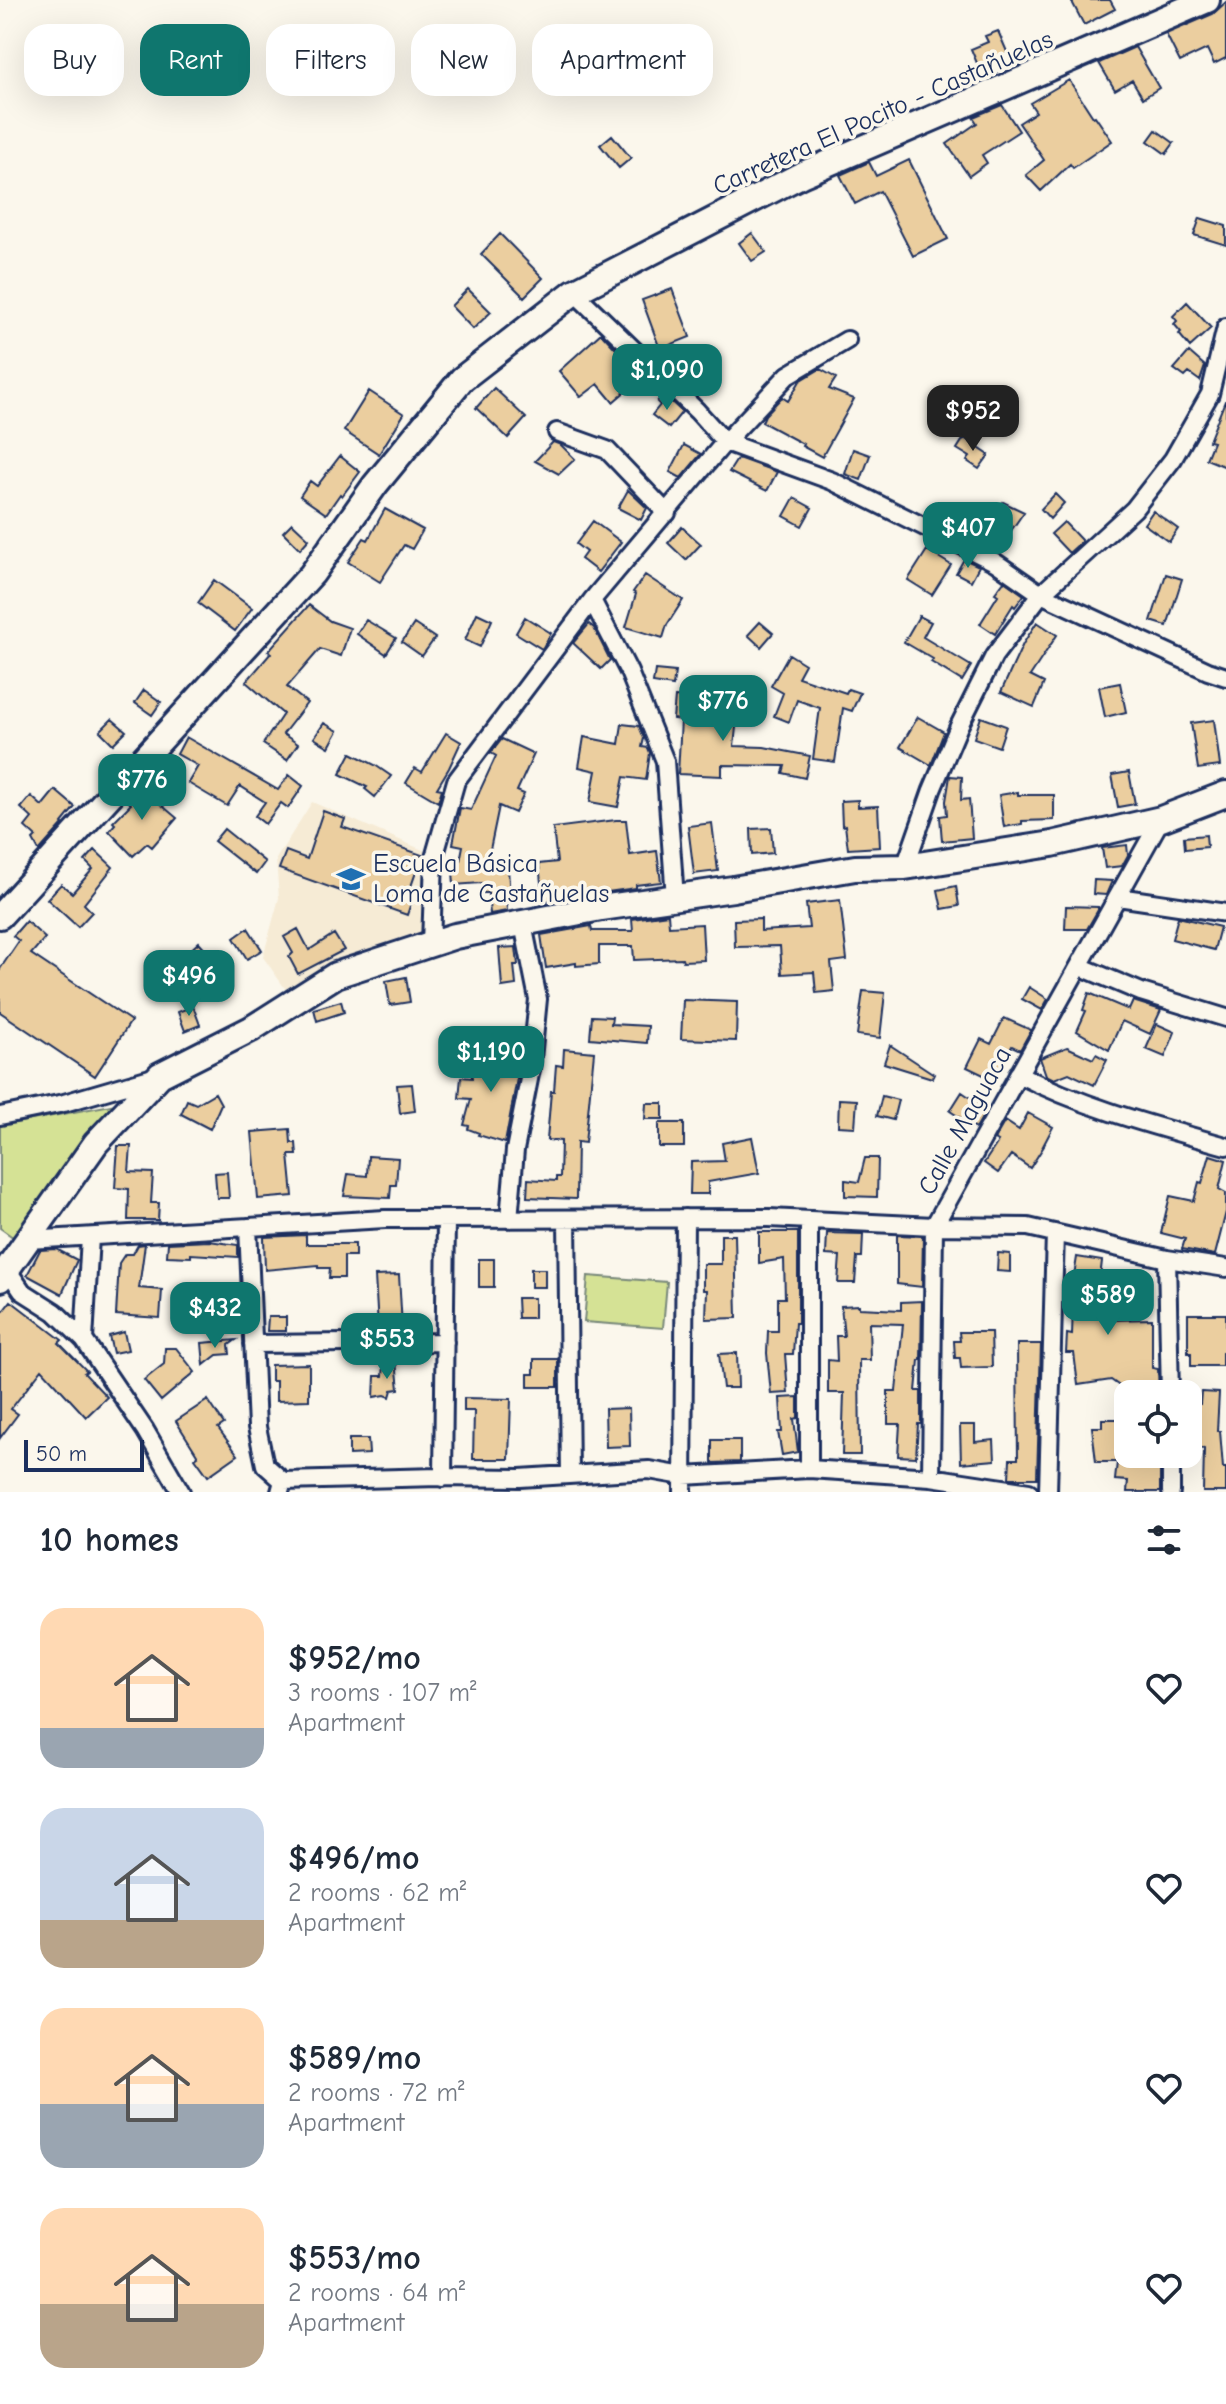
<!DOCTYPE html>
<meta charset="utf-8">
<style>
body{margin:0;font-family:"Comic Neue",sans-serif;background:#f2f2f3;color:#1f2937;height:100vh;display:flex;flex-direction:column;font-size:30px;white-space:nowrap}
*{box-sizing:border-box;margin:0}
p{font-size:26px;color:#747a83}
.icon{flex:none;width:44px;height:44px;fill:none;stroke:currentColor;stroke-width:2;stroke-linecap:round;stroke-linejoin:round}
.map{position:relative;height:1492px;overflow:hidden}
.side{display:flex;flex-direction:column;background:#fff;flex:1}
.side>*{flex:none}
.hud{position:absolute;left:24px;top:24px;width:800px;height:72px;display:flex;gap:16px}
.controls{position:absolute;left:1114px;top:1380px;display:grid;gap:16px}
.controls a{display:grid;place-items:center;width:88px;height:88px;border-radius:16px;background:#fff;box-shadow:0 8px 32px #0002;font-size:40px}
.scale{position:absolute;left:24px;bottom:20px;width:120px;box-sizing:border-box;padding-left:8px;border:4px solid #1b2f5e;border-top:0;font-size:22px;line-height:28px;white-space:nowrap;color:#1b2f5e;-webkit-text-stroke:6px #fbf7ec;paint-order:stroke}
.price{position:absolute;translate:-50% -68px;padding:0 18px;border-radius:16px;background:#0f766e;color:#fff;font-size:26px;line-height:52px;filter:drop-shadow(0 2px 4px #0008)}
.price::after{content:'';position:absolute;left:50%;top:48px;width:24px;height:18px;margin-left:-12px;background:inherit;clip-path:polygon(0 0,100% 0,50% 100%)}
.price.active{background:#222;color:#fff}
ul{padding:0;list-style:none}
li{display:flex;align-items:center;gap:24px;height:200px;padding:0 40px}
li span{display:grid;place-items:center;flex:none;width:224px;height:160px;border-radius:24px;color:#555}
li>.icon{margin-inline-start:auto}
span .icon{width:96px;height:96px;fill:#fffc;stroke-width:1}
li b{font-size:34px}
h2{display:flex;justify-content:space-between;align-items:center;height:96px;padding:0 40px;font-size:34px}
.tag{padding:0 28px;border-radius:24px;background:#fff;box-shadow:0 8px 32px #0002;font-size:28px;line-height:72px}
.tag.active{background:#0f766e;color:#fff}
.map>svg:first-child{display:block}
.built{fill:#f6ebd5}
.green{fill:#d5e295;stroke:#78887a;stroke-width:2}
.building{fill:#ebce9f;stroke:#1b2f5e;stroke-width:2}
.lines{fill:none;stroke-linecap:round;stroke-linejoin:round}
.minor-casing{stroke:#1b2f5e;stroke-width:22}
.secondary-casing{stroke:#1b2f5e;stroke-width:30}
.minor{stroke:#fbf7ec;stroke-width:16}
.secondary{stroke:#fbf7ec;stroke-width:24}
.labels{text-anchor:middle;dominant-baseline:central;stroke-width:7;stroke-linejoin:round;paint-order:stroke}
.street-label{font-size:26px;fill:#1b2f5e;stroke:#fbf7ec}
.poi-label{font-size:26px;fill:#1b2f5e;stroke:#fbf7ec;text-anchor:start}
</style>
<div class="map">
<svg width="1226" height="1492" viewBox="0 0 1226 1492">
<rect width="100%" height="100%" fill="#fbf7ec"/>
<filter id="ink" filterUnits="userSpaceOnUse"><feTurbulence type="fractalNoise" baseFrequency=".0125" numOctaves="2"/><feDisplacementMap in="SourceGraphic" scale="16" xChannelSelector="R" yChannelSelector="G"/><feConvolveMatrix kernelMatrix="1 2 1 2 8 2 1 2 1" color-interpolation-filters="sRGB"/></filter>
<g filter="url(#ink)">
<!-- built -->
<path class="built" d="M312 802 425 851V936L359 955 289 994 263 957 279 898 276 859Z"/>
<!-- green -->
<path class="green" d="M116 1104 119 1105 117 1111 14 1238 0 1228V1126Z
M588 1276 667 1282 663 1328 584 1322Z"/>
<!-- building -->
<path class="building" d="M1071 0H1110L1115 9 1084 25Z
M1226 2V58L1214 64 1207 49 1180 62 1166 34 1213 14Z
M998 31 1008 54 979 68 971 49 988 42 985 36Z
M1135 47 1159 88 1143 98 1132 80 1115 90 1099 63Z
M1069 80 1093 117 1095 116 1112 141 1073 168 1070 164 1041 191 1026 175 1044 160 1019 123 1036 112 1030 103Z
M1002 105 1019 131 982 155 987 163 969 176 947 144 977 123 973 117Z
M1156 130 1174 143 1166 154 1148 141Z
M612 135 631 158 619 168 600 145Z
M909 160 948 239 913 256 880 191 855 204 840 175 869 162 876 176Z
M1200 218 1226 226V245L1194 235Z
M752 233 766 252 752 261 739 243Z
M500 234 543 278 524 297 481 254Z
M468 289 491 312 473 329 451 306Z
M672 289 690 337 660 349 642 300Z
M1187 302 1211 328 1190 347 1179 334 1181 332 1174 324 1177 321 1173 316Z
M601 333 642 377 613 402 598 384 581 397 559 371Z
M1189 352 1205 366 1200 381 1189 373 1185 377 1174 369Z
M820 369 836 378 829 389 854 399 822 457 802 446 803 444 762 422 765 415 782 397 788 401 800 381Z
M494 388 526 418 508 438 476 408Z
M369 391 404 414 379 454 344 431Z
M663 394 682 412 669 428 652 415 660 405 657 402Z
M1225 401H1226V467L1206 459 1213 442 1209 441Z
M964 438 989 455 979 469 967 461 970 457 957 449Z
M553 442 561 445 575 459 559 474 535 461Z
M684 445 701 454 681 478 670 472Z
M853 449 870 455 861 480 845 474Z
M340 456 360 472 342 496 340 494 326 514 300 496 310 481 317 486Z
M738 458 777 472 767 491 729 472Z
M628 490 647 508 641 520 618 508Z
M1055 494 1064 503 1050 519 1041 509Z
M794 498 812 508 802 526 784 516Z
M1003 502 1024 512 1001 545 985 534 1000 514 996 512Z
M385 509 423 530 412 549 404 545 380 582 348 562 364 538 368 540Z
M1153 511 1178 529 1169 542 1144 524Z
M593 521 621 542 598 572 581 559 586 552 576 544Z
M1064 522 1082 541 1069 553 1051 534Z
M292 523 309 539 300 549 283 532Z
M682 527 701 544 686 560 668 543Z
M927 550 951 565 932 595 908 580Z
M964 559 979 566 971 581 956 573Z
M1166 574 1182 579 1167 626 1151 621Z
M645 575 683 600 667 625 663 638 626 627 636 594 633 592Z
M214 580 252 608 235 631 198 603Z
M1004 581 1024 595 1015 607 1013 605 995 634 980 624 998 595 995 593Z
M309 605 330 621 350 628 341 656 320 649 287 687 307 703 283 734 298 744 287 760 263 744 283 714 246 682 271 653 268 651Z
M477 613 492 620 480 647 465 640Z
M919 616 931 622 923 637 971 666 962 681 931 662 933 659 904 642Z
M525 617 551 633 542 649 516 633Z
M366 620 396 638 386 654 357 634Z
M760 622 773 633 761 647 748 635Z
M1037 622 1057 635 1030 676 1044 683 1034 707 1001 692 1023 644Z
M414 624 435 638 422 656 402 642Z
M589 624 594 628 610 660 601 669 573 643Z
M789 654 805 664 798 677 846 693 848 689 860 693 852 711 843 708 835 762 813 759 820 708 797 700 789 722 774 716 783 693 771 686Z
M655 670 675 672 673 686 653 683Z
M1120 683 1126 712 1105 717 1099 687Z
M144 690 161 702 152 715 135 703Z
M675 697 713 701 712 706 738 709 734 746 764 747 810 756 805 778 783 773 785 766 722 765V776L678 774 681 720 673 719Z
M918 717 944 732 931 765 900 747Z
M981 717 1006 726 999 747 974 738Z
M112 719 126 731 113 744 100 731Z
M1214 720 1220 766 1198 769 1191 723Z
M324 723 338 731 329 747 314 738Z
M622 724 639 726 644 738 642 747 648 748 650 753 646 780 624 777 618 807 590 802 596 771 579 767 584 737 619 744Z
M446 733 461 742 449 768 437 788 442 789 438 802 406 783 415 768 422 772Z
M186 737 278 790 289 775 303 786 288 808 281 803 265 824 255 816 265 802 240 786 227 806 188 783 198 766 177 754Z
M502 739 534 754 517 791 524 794 515 813 499 806 486 869H508L510 896H506L507 911 490 914 488 893H481V883L454 885 453 871H458L463 846 453 844 460 808 471 810 496 756 491 753Z
M351 753 375 765 391 776 375 797 365 789 367 787 340 774Z
M1129 772 1135 804 1118 807 1112 775Z
M950 776 962 777 961 800 969 799 972 838 942 841 940 816 947 815 946 801Z
M139 786 177 818 152 847 147 843 133 856 109 831 115 824 113 822 131 804 127 800Z
M55 790 75 807 62 823 63 824 39 851 33 840 36 837 25 827 32 818 21 808 31 796 42 806Z
M1018 792V795H1054V820L1022 821V824L1004 827 999 795Z
M858 800V807L878 806 880 847 848 849 845 825 842 826 841 801Z
M323 811 345 819 342 827 422 855 408 895 413 897 407 915 279 869 286 851 307 859Z
M616 820H626L630 855 657 851 661 882 636 885V888L543 901 539 864 557 862 553 828Z
M712 823 718 871 694 874 688 826Z
M771 828 773 853 752 855 751 829Z
M224 829 265 862 256 874 214 841Z
M1206 835 1207 847 1185 849 1184 837Z
M1127 845 1128 855 1122 866 1105 868 1102 848Z
M95 850 113 867 84 904 92 912 78 927 47 899 61 884 72 893 93 869 85 861Z
M1094 880 1112 881 1106 895 1093 894Z
M956 886 959 906 942 909 938 890Z
M840 900 847 960 831 962 834 991 816 993 814 972 782 974 780 946 735 947 734 920 761 919V931L809 928 806 904Z
M1066 906 1098 907V910L1087 929H1065Z
M668 914 669 926 702 924 704 960 683 961 682 958 634 960 633 946H599V964L576 966V963L546 968 541 935 591 926 592 931H633L632 919Z
M1178 917 1220 927 1214 950 1172 939Z
M26 921 45 938 31 954 131 1021 95 1076 0 1012V969L19 941 13 936Z
M248 928 262 950 247 959 234 938Z
M298 929 309 950 334 934 344 950 298 974 289 957 293 953 284 937Z
M199 942 208 952 194 964 186 954Z
M516 947 518 965H514L516 985 502 987 499 948Z
M406 977 410 1002 390 1005 386 981Z
M1029 987 1048 999 1042 1010 1022 999Z
M863 991 885 993 880 1038 857 1035Z
M1089 993 1129 1010 1133 1001 1161 1010 1150 1034 1122 1021 1109 1050 1077 1031 1086 1011 1083 1010Z
M683 1000 737 1002 736 1041 681 1039Z
M341 1001 344 1012 317 1021 314 1009Z
M193 1006 200 1025 185 1031 178 1012Z
M592 1016 612 1017 611 1024 648 1026 647 1043 590 1038Z
M1004 1018 1031 1030 1020 1050 1012 1046 994 1080 967 1067 981 1039 991 1044Z
M1157 1024 1175 1032 1165 1057 1146 1049Z
M890 1045 934 1074 932 1078 884 1063Z
M1067 1047 1093 1059 1096 1054 1107 1060 1094 1085 1069 1073 1054 1079 1046 1075 1040 1058Z
M489 1048 521 1057 505 1143 478 1135 479 1133 468 1129 469 1126 464 1125 471 1099 459 1098 461 1077 472 1078 471 1062H485Z
M564 1049 594 1052 585 1143 577 1142 576 1199 527 1197 528 1179 556 1181V1177H560L561 1141 547 1140 551 1091H554L556 1065 563 1066Z
M412 1084 415 1111 400 1113 397 1085Z
M962 1092 987 1109 976 1128 950 1111Z
M215 1093 221 1104 210 1129 181 1114 187 1100 196 1104Z
M882 1096 898 1100 893 1120 877 1116Z
M839 1099 857 1100 855 1127 838 1126Z
M646 1103H663V1119H645Z
M1028 1113 1053 1127 1043 1146H1044L1030 1168 1011 1155 998 1173 984 1163 998 1142 994 1140 1005 1121 1019 1130Z
M659 1123H684V1147H659Z
M290 1129 291 1143H296L297 1155H289L293 1196 258 1199 252 1132Z
M752 1137 759 1173 708 1182V1194H690L691 1162 725 1161 722 1143Z
M118 1146H131L129 1172 153 1173 151 1203H159L158 1220H128L129 1189 115 1188Z
M1210 1155 1226 1160 1219 1189 1226 1193V1212L1215 1255 1182 1249 1185 1239 1161 1233 1170 1196 1194 1201 1199 1182 1202 1183Z
M368 1156 398 1158 396 1185H391L390 1198 344 1196 348 1174 367 1176Z
M865 1158H878L877 1197 845 1196V1180L859 1182Z
M227 1172 229 1198H217L215 1173Z
M759 1232H798V1323H795L793 1354H785L788 1393 771 1394 767 1353 768 1331H778V1298H785L784 1259 759 1263Z
M827 1233 863 1234 862 1257H857L855 1283H838L840 1256 826 1255Z
M306 1235V1244H355V1256H344V1278H329L330 1268H318V1265L265 1270 264 1237Z
M721 1235H735L737 1318 706 1319 707 1290H703V1264H721Z
M897 1235 923 1236 922 1287 897 1284Z
M209 1241 238 1245V1257L191 1254V1257L167 1256 168 1243Z
M145 1244 139 1288 162 1290 160 1318 116 1315 119 1263 125 1254H133L138 1245Z
M56 1249 77 1260 62 1294 27 1275 40 1250Z
M998 1253 1010 1254V1272L997 1271Z
M1077 1257 1102 1261 1099 1286 1116 1289 1113 1320 1152 1319V1368L1158 1369 1159 1394 1128 1392 1111 1380 1078 1385 1074 1353H1066L1067 1334 1072 1335 1073 1308H1069Z
M479 1259H494V1287H479Z
M531 1269H545V1287H531Z
M399 1275 402 1327 378 1328 375 1276Z
M517 1298H534V1318H518Z
M11 1301 62 1340 59 1343 87 1371 84 1373 107 1397 86 1417 42 1369 11 1409 18 1414 0 1438V1315Z
M922 1301 921 1360H919L916 1391H921V1424H918L916 1457 898 1456 900 1424H888V1391H896L903 1324 869 1323 870 1360H859L860 1455H842L844 1393H828V1360L837 1361 836 1336H844L841 1306 859 1305V1308L901 1310V1302Z
M1188 1314H1226V1353H1222V1366H1191V1353H1188Z
M268 1317H286V1331H267Z
M124 1332 128 1350 113 1353 109 1336Z
M959 1332H991L992 1367 961 1368 960 1358H955L954 1341H960Z
M236 1340 229 1345 230 1354 217 1355 204 1365 202 1343Z
M1017 1344H1041L1037 1478H1009L1010 1459H1018Z
M165 1348H176L195 1372 161 1401 144 1380 164 1364Z
M737 1353 738 1388H723L719 1354Z
M534 1359H558V1387H528V1374H534Z
M396 1361 399 1389 392 1390 390 1397 385 1395 374 1397 375 1376H383L384 1365Z
M309 1364V1400L276 1401V1381H271V1365Z
M1201 1392 1219 1393 1217 1431H1220L1223 1468H1226V1492H1203L1204 1449 1196 1447 1195 1437 1197 1404H1200Z
M798 1397V1418L794 1419 798 1452 782 1455 778 1432H782L780 1398Z
M464 1398 511 1399 509 1459H473L474 1411H464Z
M208 1400 224 1424 218 1428 238 1455 208 1476 195 1458 198 1456 176 1421Z
M629 1408 630 1446 606 1447 605 1409Z
M1102 1419H1119V1423H1127L1128 1454H1133V1461L1160 1464V1492H1127L1128 1481 1115 1480 1117 1462H1096L1092 1427H1102Z
M960 1425H975V1442L994 1440 995 1460 961 1463Z
M349 1439H368L369 1454 349 1455Z
M712 1440H740V1462L712 1463Z"/>
<g class="lines">
<defs>
<path id="minor" d="M574 292 697 411 725 442 832 481 995 562 1041 594 1208 671 1226 677
M557 432 607 450 667 513
M592 600 629 672 665 761 675 898
M905 867 932 790 959 726 994 656 1041 594 1134 509 1173 459 1210 394 1226 327
M1118 897 1226 913
M431 944 434 858 456 781 592 600 725 442 788 375 847 340
M1079 966 1141 992 1226 1018
M1018 1074C1085 1108 1155 1126 1226 1146
M0 1116 64 1103 157 1076
M509 1219 515 1150 531 1069 538 999 523 924
M567 1219 570 1475
M248 1227 257 1427 265 1465 283 1481
M28 1240 385 1219 769 1218 934 1226 1028 1227 1167 1259 1226 1268
M1167 1259 1170 1394
M7 1269 22 1291 55 1312 84 1340 145 1430 181 1492
M84 1340 90 1237
M253 1344 445 1342
M1171 1454V1492
M809 1469V1220
M931 1477 934 1226 1161 819
M443 1478 446 1219
M280 1492 283 1481 439 1477 520 1478 649 1470 683 1476 809 1469 931 1477 1029 1492
M683 1492 685 1218
M1048 1492 1055 1233"/>
<path id="secondary" d="M0 916 312 574 375 485 462 379 574 292 801 175 1207 0
M0 1279 96 1143 160 1075 251 1029 336 975 455 936 601 908 733 889 855 868 905 867 1052 844 1161 819 1226 794"/>
</defs>
<!-- minor casing -->
<use href="#minor" class="minor-casing"/>
<!-- secondary casing -->
<use href="#secondary" class="secondary-casing"/>
<!-- minor -->
<use href="#minor" class="minor"/>
<!-- secondary -->
<use href="#secondary" class="secondary"/>
</g>
</g>
<!-- icons -->
<defs>
<symbol id="school-bare" viewBox="-9 -9 18 18"><path d="M0-5L7-2L0 1L-7-2ZM-4 1L0 2.5L4 1V4Q0 6-4 4Z" fill="#1f6fb2" stroke="#fbf7ec" stroke-width="2.5" paint-order="stroke"/></symbol>
</defs>
<g fill-rule="evenodd">
<use href="#school-bare" x="331" y="859" width="40" height="40"/>
</g>
<g class="labels">
<!-- street labels -->
<g class="street-label">
<text transform="translate(883 113) rotate(-24)">Carretera El Pocito - Castañuelas</text>
<text transform="translate(965 1121) rotate(-61)">Calle Maguaca</text>
</g>
<!-- poi labels -->
<g class="poi-label">
<text x="373" y="864">Escuela Básica<tspan x="373" dy="30">Loma de Castañuelas</tspan></text>
</g>
</g>
</svg>
<div class="controls">
<a><svg class="icon" aria-label="locate" viewBox="0 0 24 24"><circle cx="12" cy="12" r="6"/><path d="M12 2v4M12 18v4M2 12h4M18 12h4"/></svg></a>
</div>
<div class="scale">50 m</div>
<b class="price" style="left:667px;top:412px">$1,090</b>
<b class="price active" style="left:973px;top:453px">$952</b>
<b class="price" style="left:968px;top:570px">$407</b>
<b class="price" style="left:723px;top:743px">$776</b>
<b class="price" style="left:142px;top:822px">$776</b>
<b class="price" style="left:189px;top:1018px">$496</b>
<b class="price" style="left:491px;top:1094px">$1,190</b>
<b class="price" style="left:1108px;top:1337px">$589</b>
<b class="price" style="left:215px;top:1350px">$432</b>
<b class="price" style="left:387px;top:1381px">$553</b>
<div class="hud">
<a class="tag">Buy</a>
<a class="tag active">Rent</a>
<a class="tag">Filters</a>
<a class="tag">New</a>
<a class="tag">Apartment</a>
</div>
</div>
<section class="side">
<h2>10 homes<svg class="icon" aria-label="filters" viewBox="0 0 24 24"><path d="M4 7h16M4 17h16"/><circle cx="9" cy="7" r="2"/><circle cx="15" cy="17" r="2"/></svg></h2>
<ul>
<li><span style="background:linear-gradient(#ffd9b3 75%,#9aa5b1 0)"><svg class="icon" aria-label="home" viewBox="0 0 24 24"><path d="M3 11l9-7 9 7M6 9v11h12V9"/></svg></span><div><b>$952/mo</b><p>3 rooms · 107 m²</p><p>Apartment</p></div><svg class="icon" aria-label="heart" viewBox="0 0 24 24"><path d="M12 20l-8-8c-3-5 5-10 8-4 3-6 11-1 8 4z"/></svg></li>
<li><span style="background:linear-gradient(#c9d6e8 70%,#b9a48a 0)"><svg class="icon" aria-label="home" viewBox="0 0 24 24"><path d="M3 11l9-7 9 7M6 9v11h12V9"/></svg></span><div><b>$496/mo</b><p>2 rooms · 62 m²</p><p>Apartment</p></div><svg class="icon" aria-label="heart" viewBox="0 0 24 24"><path d="M12 20l-8-8c-3-5 5-10 8-4 3-6 11-1 8 4z"/></svg></li>
<li><span style="background:linear-gradient(#ffd9b3 60%,#9aa5b1 0)"><svg class="icon" aria-label="home" viewBox="0 0 24 24"><path d="M3 11l9-7 9 7M6 9v11h12V9"/></svg></span><div><b>$589/mo</b><p>2 rooms · 72 m²</p><p>Apartment</p></div><svg class="icon" aria-label="heart" viewBox="0 0 24 24"><path d="M12 20l-8-8c-3-5 5-10 8-4 3-6 11-1 8 4z"/></svg></li>
<li><span style="background:linear-gradient(#ffd9b3 60%,#b9a48a 0)"><svg class="icon" aria-label="home" viewBox="0 0 24 24"><path d="M3 11l9-7 9 7M6 9v11h12V9"/></svg></span><div><b>$553/mo</b><p>2 rooms · 64 m²</p><p>Apartment</p></div><svg class="icon" aria-label="heart" viewBox="0 0 24 24"><path d="M12 20l-8-8c-3-5 5-10 8-4 3-6 11-1 8 4z"/></svg></li>
</ul>
</section>
